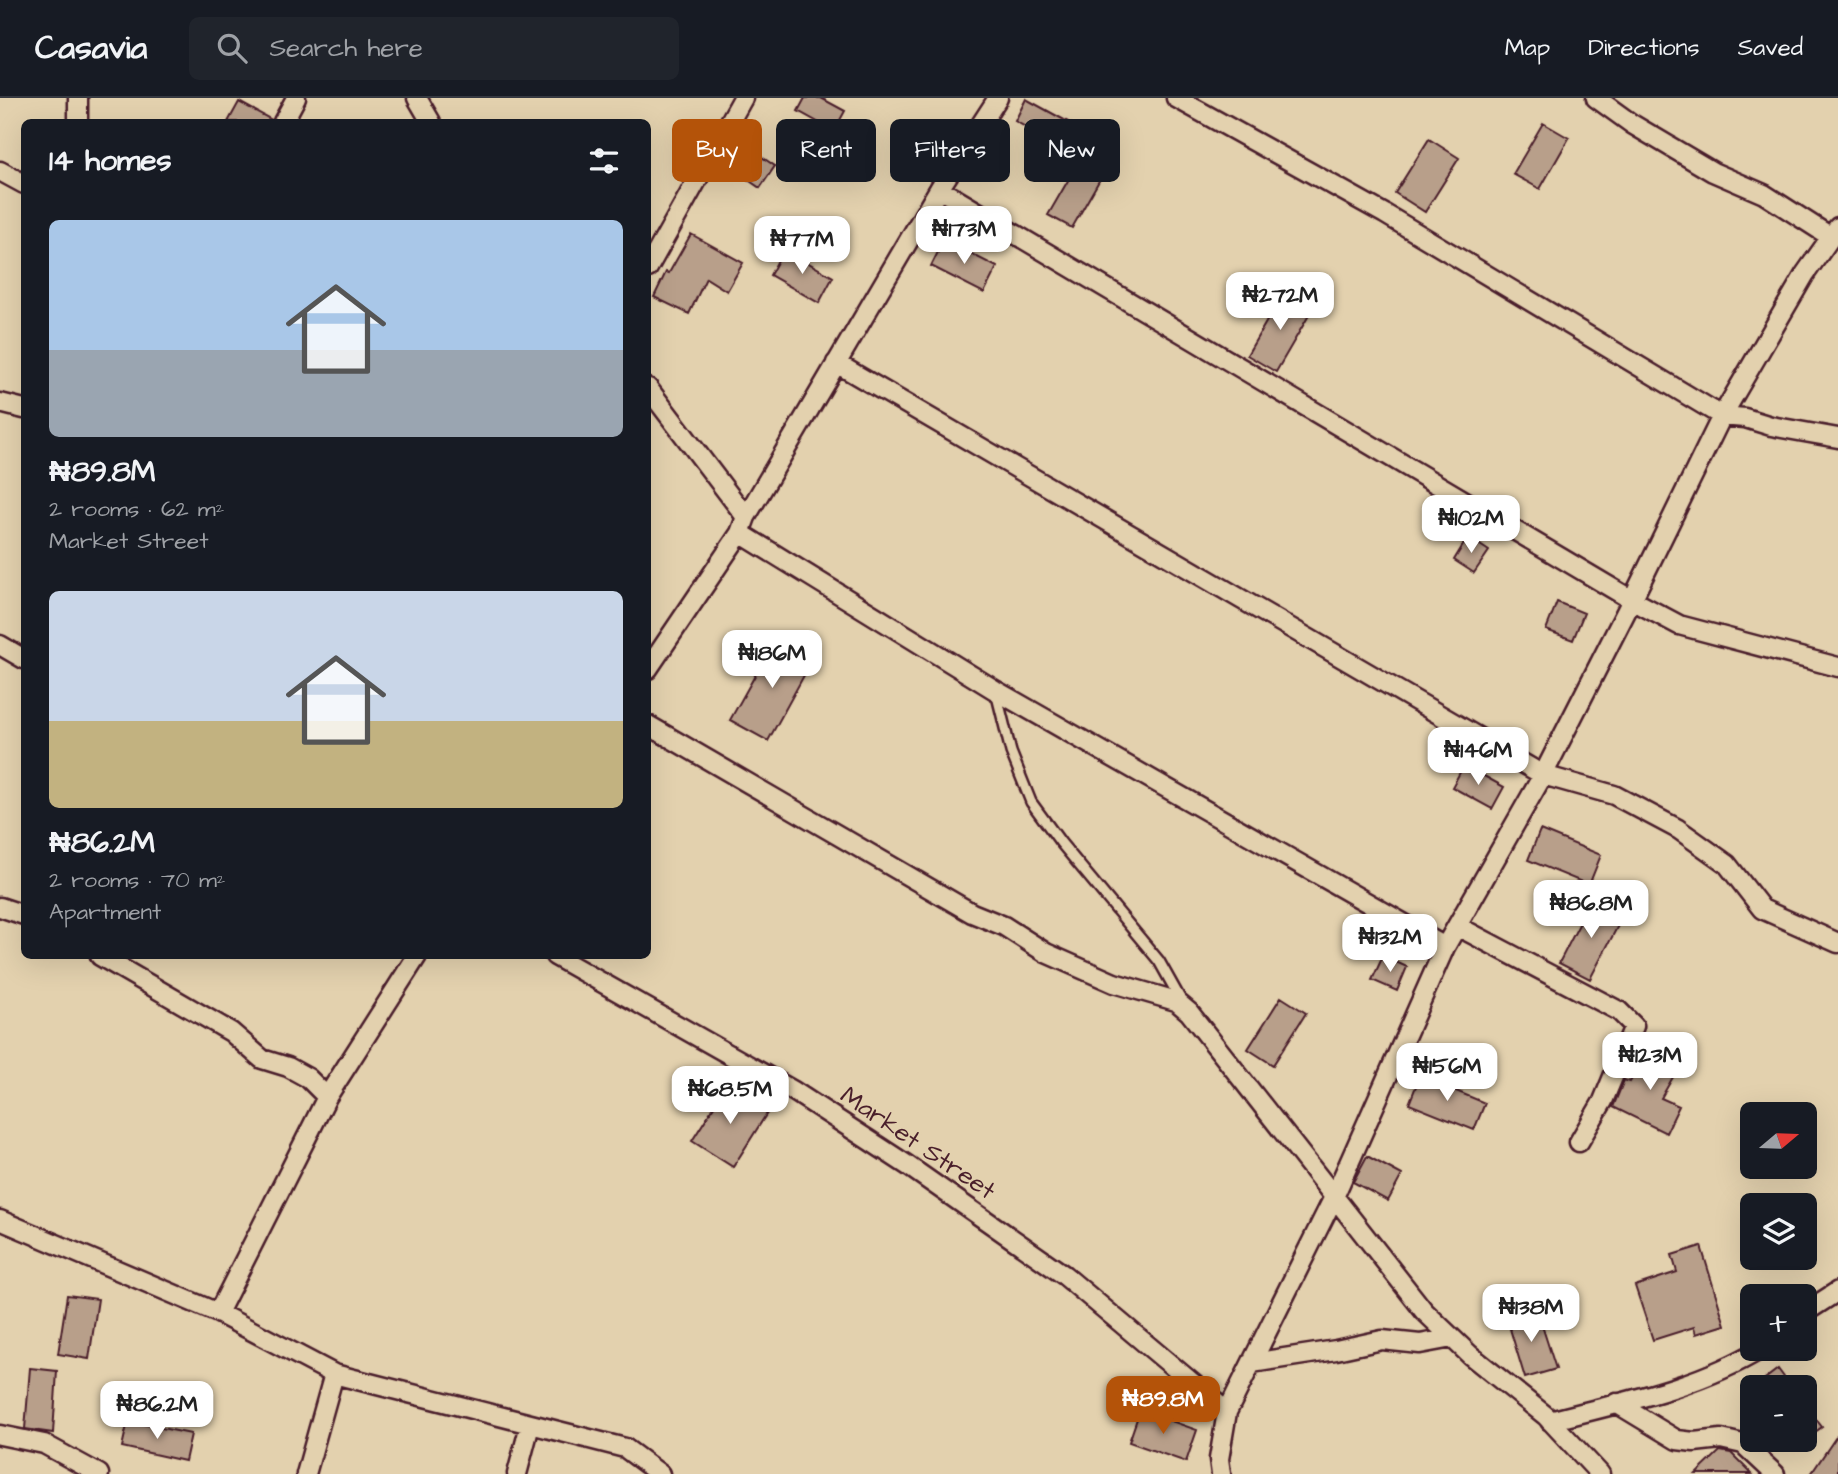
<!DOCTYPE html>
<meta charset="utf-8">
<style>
body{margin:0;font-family:"Architects Daughter",sans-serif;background:#20242c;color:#f1f3f6;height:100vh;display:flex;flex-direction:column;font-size:26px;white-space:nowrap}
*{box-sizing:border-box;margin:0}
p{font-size:23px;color:#9ea1a6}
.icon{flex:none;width:38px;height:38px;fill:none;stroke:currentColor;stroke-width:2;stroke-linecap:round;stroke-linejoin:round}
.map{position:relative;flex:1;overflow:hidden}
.panel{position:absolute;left:21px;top:21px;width:630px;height:840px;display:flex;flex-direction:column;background:#171b24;border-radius:10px;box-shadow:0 7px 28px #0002}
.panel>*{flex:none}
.top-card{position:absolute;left:672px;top:21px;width:665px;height:63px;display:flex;gap:14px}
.needle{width:46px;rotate:71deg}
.buttons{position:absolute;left:1740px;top:1004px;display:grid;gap:14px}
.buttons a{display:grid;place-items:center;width:77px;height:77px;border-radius:10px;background:#171b24;box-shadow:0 7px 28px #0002;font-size:35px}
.price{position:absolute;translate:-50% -60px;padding:0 16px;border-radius:14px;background:#fff;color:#222;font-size:23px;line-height:46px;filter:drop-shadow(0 2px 4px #0008)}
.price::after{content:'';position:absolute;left:50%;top:42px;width:21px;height:16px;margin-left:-10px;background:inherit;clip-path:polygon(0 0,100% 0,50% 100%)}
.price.selected{background:#b45309;color:#fff}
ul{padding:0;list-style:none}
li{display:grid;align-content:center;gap:14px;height:371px;padding:0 28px}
li span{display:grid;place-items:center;height:217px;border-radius:10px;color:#555}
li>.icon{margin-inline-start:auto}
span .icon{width:126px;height:126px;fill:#fffc;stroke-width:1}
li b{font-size:30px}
h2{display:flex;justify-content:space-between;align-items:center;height:84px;padding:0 28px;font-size:30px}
.chip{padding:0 24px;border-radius:10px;background:#171b24;box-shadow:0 7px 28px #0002;font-size:24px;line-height:63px}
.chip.selected{background:#b45309;color:#fff}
header{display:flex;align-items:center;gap:42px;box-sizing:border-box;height:98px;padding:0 35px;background:#171b24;border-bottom:2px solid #363941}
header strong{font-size:33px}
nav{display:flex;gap:38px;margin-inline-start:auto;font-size:24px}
.search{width:490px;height:63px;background:#20242c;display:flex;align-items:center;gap:18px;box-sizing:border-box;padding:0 24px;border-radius:10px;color:#9ea1a6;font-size:26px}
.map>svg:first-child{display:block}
.building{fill:#b89f8a;stroke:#4a1f2b;stroke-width:2}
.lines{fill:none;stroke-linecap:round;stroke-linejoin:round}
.lane-casing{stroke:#4a1f2b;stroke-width:14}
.street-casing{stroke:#4a1f2b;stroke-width:23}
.lane{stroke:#e3d1ae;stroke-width:9}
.street{stroke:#e3d1ae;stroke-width:18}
.labels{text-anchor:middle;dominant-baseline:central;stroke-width:6;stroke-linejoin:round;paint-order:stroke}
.street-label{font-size:26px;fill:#4a1f2b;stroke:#e3d1ae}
</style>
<header>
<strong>Casavia</strong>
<div class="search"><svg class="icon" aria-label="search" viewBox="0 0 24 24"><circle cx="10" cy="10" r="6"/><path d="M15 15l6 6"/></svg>Search here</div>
<nav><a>Map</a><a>Directions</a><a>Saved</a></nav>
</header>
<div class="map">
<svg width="1838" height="1376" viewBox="0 0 1838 1376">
<rect width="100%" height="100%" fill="#e3d1ae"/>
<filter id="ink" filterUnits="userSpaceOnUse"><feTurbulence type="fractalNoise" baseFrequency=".0143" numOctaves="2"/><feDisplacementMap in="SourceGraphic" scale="14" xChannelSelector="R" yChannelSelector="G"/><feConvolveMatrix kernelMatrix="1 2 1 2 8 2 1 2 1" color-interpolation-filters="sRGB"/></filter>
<g filter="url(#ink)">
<!-- building -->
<path class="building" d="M805 0H821L845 13 834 33 798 13Z
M1026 1 1079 30 1067 52 1015 23Z
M239 4 272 22V24H228Z
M1543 25 1569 40 1540 91 1513 76Z
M1429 41 1459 60 1425 114 1395 95Z
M740 44 775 68 760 90 725 66Z
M1077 67 1100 81 1072 130 1048 117Z
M691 136 743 165 727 193 706 180 689 216 654 199 666 174 669 175Z
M944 142 997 169 984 195 931 168Z
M784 151 833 179 819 205 770 177Z
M1283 195 1312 212 1276 274 1247 257Z
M1468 439 1489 453 1474 475 1454 462Z
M1557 504 1584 515 1573 542 1546 532Z
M776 540 813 561 768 643 730 622Z
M1464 667 1504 689 1492 711 1452 689Z
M1540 732 1601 757 1589 787 1528 762Z
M1591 803 1622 820 1590 881 1559 865Z
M1383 858 1407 869 1397 893 1372 882Z
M1281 899 1306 915 1273 967 1248 951Z
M1648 950 1680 967 1661 1000 1679 1008 1666 1035 1613 1009 1624 982 1630 984Z
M1420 978 1485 1005 1474 1032 1409 1006Z
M728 986 769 1012 733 1069 692 1043Z
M1367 1058 1402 1077 1388 1103 1353 1084Z
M1701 1148 1725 1227 1696 1236 1694 1229 1653 1242 1635 1188 1677 1174 1672 1157Z
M67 1197 98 1201 89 1261 58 1256Z
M1537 1212 1556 1271 1525 1280 1507 1221Z
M30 1270 57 1273 53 1335 25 1331Z
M1778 1271 1792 1290H1753Z
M1804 1306 1822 1329 1804 1342Z
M1140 1312 1197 1332 1186 1364 1129 1344Z
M128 1323 191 1336 185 1363 122 1349Z
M1838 1336V1376H1811Z
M1720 1353 1731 1355 1752 1376H1696Z"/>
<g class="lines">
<defs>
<path id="lane" d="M996 594 1011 654 1031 704 1061 745 1159 863 1182 904"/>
<path id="street" d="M417 0 431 24
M1176 0 1385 116 1722 318 1745 320 1771 328 1838 340
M1596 0 1632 26 1713 74 1764 96 1831 139
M78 24V0
M283 24 296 0
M0 73 24 86
M939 91 1632 502 1679 527 1838 569
M648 170 743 0
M836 265 1543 677 1614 697 1678 731 1727 766 1762 811 1838 845
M648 290 746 419
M0 305 24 311
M740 435 995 592 1445 849
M0 547 24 561
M648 571 740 435 746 419 939 91 998 0
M648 627 972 815 1004 828 1046 855 1114 885 1176 903 1189 914 1424 1213 1470 1257 1546 1318 1600 1376
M0 809 24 817
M1457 828 1619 913 1634 928 1603 1003 1579 1044
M100 858 231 934 262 961 288 969 308 980 327 999
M555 858 792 992 907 1067 1064 1177 1227 1314
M0 1122 218 1215 334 1276 625 1350 660 1376
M218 1215 327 999 417 858
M1804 1215 1838 1193
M1252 1265 1336 1252 1382 1242 1420 1246 1452 1240
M1616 1305 1677 1342 1694 1344 1721 1341 1743 1346 1775 1376
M1550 1323C1622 1304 1697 1290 1761 1251
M0 1337 44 1346 99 1376
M306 1376 334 1276
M517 1376 530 1327
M1221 1376 1219 1361 1227 1314 1334 1099 1445 849 1543 677 1632 502 1722 318 1805 176 1838 129"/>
</defs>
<!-- lane casing -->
<use href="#lane" class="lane-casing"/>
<!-- street casing -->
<use href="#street" class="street-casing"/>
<!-- lane -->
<use href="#lane" class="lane"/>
<!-- street -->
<use href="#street" class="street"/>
</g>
</g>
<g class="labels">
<!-- street labels -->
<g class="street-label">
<text transform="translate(918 1045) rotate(34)">Market Street</text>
</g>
</g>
</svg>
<div class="buttons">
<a><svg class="needle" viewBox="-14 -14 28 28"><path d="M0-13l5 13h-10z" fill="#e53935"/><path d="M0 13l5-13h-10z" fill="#9ea1a6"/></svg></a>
<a><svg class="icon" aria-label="layers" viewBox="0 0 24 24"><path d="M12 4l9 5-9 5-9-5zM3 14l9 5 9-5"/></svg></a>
<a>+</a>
<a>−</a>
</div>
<b class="price" style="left:964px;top:168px">₦173M</b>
<b class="price" style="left:802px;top:178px">₦77M</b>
<b class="price" style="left:1280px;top:234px">₦272M</b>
<b class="price" style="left:1471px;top:457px">₦102M</b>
<b class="price" style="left:772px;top:592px">₦186M</b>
<b class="price" style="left:1478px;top:689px">₦146M</b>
<b class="price" style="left:1591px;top:842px">₦86.8M</b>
<b class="price" style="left:1390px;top:876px">₦132M</b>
<b class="price" style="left:1650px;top:994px">₦123M</b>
<b class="price" style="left:1447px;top:1005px">₦156M</b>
<b class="price" style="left:730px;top:1028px">₦68.5M</b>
<b class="price" style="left:1531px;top:1246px">₦138M</b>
<b class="price selected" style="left:1163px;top:1338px">₦89.8M</b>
<b class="price" style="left:157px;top:1343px">₦86.2M</b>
<div class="top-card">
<a class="chip selected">Buy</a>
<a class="chip">Rent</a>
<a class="chip">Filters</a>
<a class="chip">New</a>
</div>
<section class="panel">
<h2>14 homes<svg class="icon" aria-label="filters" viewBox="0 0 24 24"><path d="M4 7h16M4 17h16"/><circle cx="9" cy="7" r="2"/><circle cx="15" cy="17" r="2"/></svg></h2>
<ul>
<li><span style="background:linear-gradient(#a9c7e8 60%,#9aa5b1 0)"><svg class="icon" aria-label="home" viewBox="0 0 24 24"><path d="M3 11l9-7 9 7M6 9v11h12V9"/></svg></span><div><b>₦89.8M</b><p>2 rooms · 62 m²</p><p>Market Street</p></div></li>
<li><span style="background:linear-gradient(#c9d6e8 60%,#c2b280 0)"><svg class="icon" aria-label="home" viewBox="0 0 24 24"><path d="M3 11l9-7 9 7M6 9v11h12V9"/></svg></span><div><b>₦86.2M</b><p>2 rooms · 70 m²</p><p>Apartment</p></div></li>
</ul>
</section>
</div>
